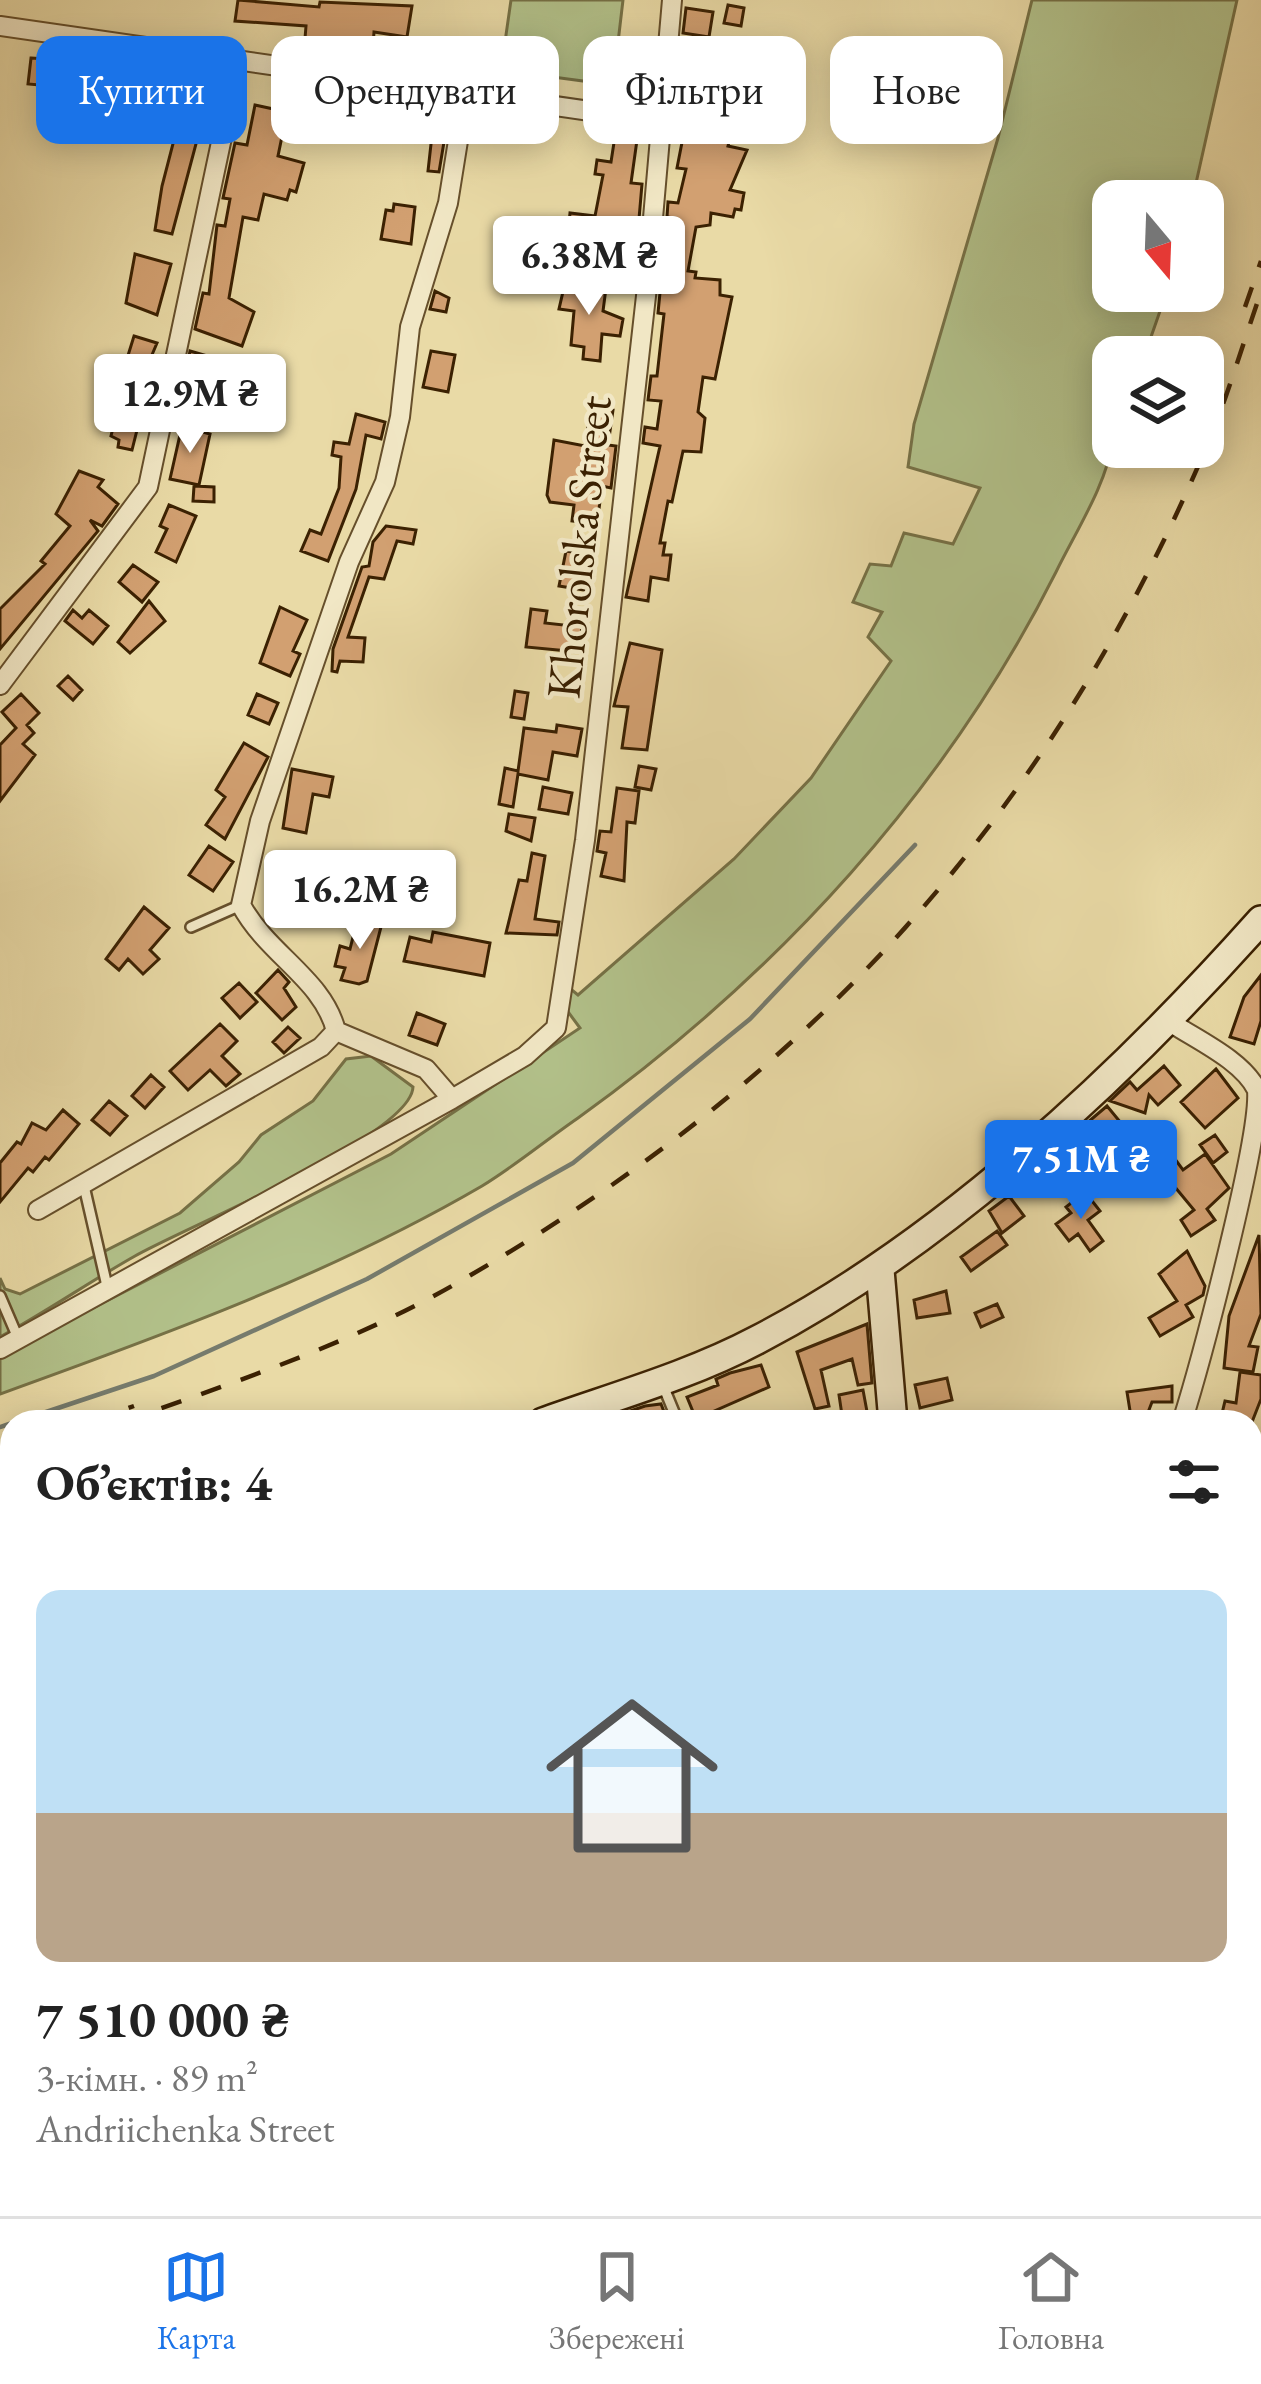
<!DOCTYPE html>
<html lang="uk">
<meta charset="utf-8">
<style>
body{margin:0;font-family:"EB Garamond",serif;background:#f6f6f6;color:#222;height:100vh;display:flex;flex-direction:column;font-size:45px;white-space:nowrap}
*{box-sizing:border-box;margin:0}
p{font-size:39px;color:#767676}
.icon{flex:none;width:66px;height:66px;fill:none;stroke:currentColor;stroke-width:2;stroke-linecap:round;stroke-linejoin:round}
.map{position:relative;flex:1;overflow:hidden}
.drawer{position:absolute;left:0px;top:1410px;width:1263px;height:807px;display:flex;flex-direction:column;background:#fff;border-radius:36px 36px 0 0;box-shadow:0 6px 30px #0003}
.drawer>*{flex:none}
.top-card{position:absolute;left:36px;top:36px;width:1191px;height:108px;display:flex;gap:24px}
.needle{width:78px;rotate:161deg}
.fabs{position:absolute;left:1092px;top:180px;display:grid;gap:24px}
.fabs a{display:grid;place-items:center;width:132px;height:132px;border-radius:24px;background:#fff;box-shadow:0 6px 30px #0003;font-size:60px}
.price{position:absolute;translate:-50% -102px;padding:0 27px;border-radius:12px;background:#fff;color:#222;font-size:39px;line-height:78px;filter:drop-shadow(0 3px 6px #0008)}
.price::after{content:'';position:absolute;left:50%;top:72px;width:36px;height:27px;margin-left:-18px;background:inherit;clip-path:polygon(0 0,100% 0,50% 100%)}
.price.active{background:#1a73e8;color:#fff}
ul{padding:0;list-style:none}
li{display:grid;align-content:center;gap:24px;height:636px;padding:0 36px}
li span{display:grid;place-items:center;height:372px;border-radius:24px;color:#555}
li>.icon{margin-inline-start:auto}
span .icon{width:216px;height:216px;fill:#fffc;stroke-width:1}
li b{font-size:51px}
h2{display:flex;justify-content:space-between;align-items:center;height:144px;padding:0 36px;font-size:51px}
.pill{padding:0 42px;border-radius:24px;background:#fff;box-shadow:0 6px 30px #0003;font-size:42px;line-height:108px}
.pill.active{background:#1a73e8;color:#fff}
.tabs{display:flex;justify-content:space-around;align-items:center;height:168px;border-top:3px solid #e0e0e0;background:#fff;font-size:33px;color:#767676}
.tabs a{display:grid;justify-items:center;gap:6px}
.tabs .active{color:#1a73e8}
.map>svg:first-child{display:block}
.green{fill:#b2c18a;stroke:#767146;stroke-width:3}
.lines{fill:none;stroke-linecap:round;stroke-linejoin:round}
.stream{stroke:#767b6d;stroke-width:4.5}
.building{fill:#d2a071;stroke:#3b2102;stroke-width:3}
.lane-casing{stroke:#664f2b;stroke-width:14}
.street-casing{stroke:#664f2b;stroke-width:22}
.secondary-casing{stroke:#3b2102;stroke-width:32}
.lane{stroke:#f1e7c5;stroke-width:9}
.street{stroke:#f1e7c5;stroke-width:18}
.secondary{stroke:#f1e7c5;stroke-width:27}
.rail{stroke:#3b2102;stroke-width:4.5;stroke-dasharray:21 21;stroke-linecap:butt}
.labels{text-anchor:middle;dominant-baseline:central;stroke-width:9;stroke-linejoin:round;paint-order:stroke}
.street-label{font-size:48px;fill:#3b2102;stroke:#f1e7c5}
</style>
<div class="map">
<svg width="1261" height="2216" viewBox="0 0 1261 2216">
<rect width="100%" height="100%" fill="#e9daa6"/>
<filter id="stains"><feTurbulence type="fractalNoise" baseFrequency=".00167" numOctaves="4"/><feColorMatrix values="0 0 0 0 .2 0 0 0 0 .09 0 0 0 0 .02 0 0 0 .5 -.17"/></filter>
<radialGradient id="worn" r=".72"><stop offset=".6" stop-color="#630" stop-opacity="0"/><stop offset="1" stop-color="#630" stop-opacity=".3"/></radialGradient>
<!-- green -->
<path class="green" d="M511 0H623L613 85 501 70Z
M1032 0H1237L1192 201H1113V291H1167L1144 357H1113C1113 383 1117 413 1113 439 1107 484 1076 531 1056 572 946 791 777 975 578 1118 546 1140 515 1166 482 1186 331 1274 164 1335 0 1394V1356L391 1154 580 1028 563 1005 567 986 578 995 734 859 811 778 891 661 868 637 882 612 853 602 870 564 891 566 904 533 953 544 980 488 908 467 914 424 998 138Z
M371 1056 413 1087C411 1136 183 1228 135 1256 89 1282 46 1312 0 1337V1278L5 1289 20 1294 180 1213 239 1162 261 1135 313 1101 346 1059Z"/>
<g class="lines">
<!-- stream -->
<path class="stream" d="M16 1422 154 1376 367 1279 573 1163 750 1019 915 845
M0 1427 12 1423"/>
</g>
<!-- building -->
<path class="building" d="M238 0 319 7 320 2 412 6 407 37 374 32 372 60 350 58 352 42 322 39 321 53 304 51 306 26 235 21Z
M728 5 744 8 741 26 724 23Z
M686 8 713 12 709 37 683 33Z
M469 47 497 51 495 66 467 65Z
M31 58 75 61 73 88 28 84Z
M728 59 749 63 728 146 747 150 730 190 744 193 741 210 735 209 733 217 711 213 710 225 696 227 688 271 696 272 695 278 720 280V295L732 297 715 379 703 377 698 412 705 418 701 452 683 451 672 502 668 501 660 543H665L663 555H671L668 580 651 577 648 601 626 597 660 446 643 443 645 427 657 429 661 401 648 400 651 376H657L664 314 658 313 662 272 676 226 675 218 667 217 668 202 678 203 686 169 677 168 685 127 677 125 685 91 678 90 679 75H715L716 70 725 72Z
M202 69 218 72 213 114 210 127 201 125 172 234 155 230 162 186 189 82 199 84Z
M255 105 287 112 278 156 304 163 296 192 290 190 287 200 264 194 258 220 243 217 229 298 254 312 242 346 195 329 203 293 209 294 217 225 225 226 230 199 223 198 235 143 247 145Z
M434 117 448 118 439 172 428 171Z
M615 136 637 140 631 183 642 184 636 254H613L612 260 581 256 579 264 565 263 570 213 595 216 603 175 595 174 597 160 611 162Z
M394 204 415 207 411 244 381 239 386 210 393 211Z
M135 254 171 264 157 315 126 303Z
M565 283 606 288 603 311 623 319 620 336 602 334 600 361 583 359 584 347 571 345 574 311 559 309Z
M435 291 449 298 446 312 430 309Z
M134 336 157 343 140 383 110 375 114 359 126 362Z
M190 351 232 363 229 382 237 383 235 398 193 396V392L183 390Z
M431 351 455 355 448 392 423 387Z
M129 407 142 410 132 450 118 447 119 440 111 436 118 408Z
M591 407 613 410 608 445 616 446 611 488 602 486 597 524 572 521 574 505 550 502 547 495 554 440 585 446Z
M356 414 385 422 381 439 366 435 356 489 328 561 301 551 310 530 321 534 339 488 341 457 332 455 334 442 349 444Z
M182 426 210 434 199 485 170 479Z
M79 471 103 480 98 487 118 504 102 526 90 520 98 531 0 649V609L45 564 41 561 70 526 56 514Z
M194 486 214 487V502L193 501Z
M169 505 196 516 176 562 156 552 167 529 160 526Z
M386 526 416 530 413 544 397 541 384 579 369 577 348 637 365 638 363 662 340 661 337 672 332 671 333 649 362 567 369 566 373 542Z
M566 551 590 555 584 590 559 586Z
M133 565 158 582 142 602 119 582Z
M149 601 165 621 130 653 118 642Z
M280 607 307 620 293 651 300 654 290 676 260 663Z
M531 609 547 611 545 623 582 627 579 652 526 647Z
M73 610 82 618 89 610 108 626 93 644 65 621Z
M630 643 662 650 647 750 622 748 628 707 614 706Z
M68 676 82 690 73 700 58 686Z
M515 691 528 693 524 719 511 717Z
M21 694 39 713 27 725 34 733 23 744 35 755 0 801V745L16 728 2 712Z
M257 694 278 703 269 724 248 715Z
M557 725 582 729 577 756 553 752 548 780 518 774 513 807 499 804 505 768 518 771 524 728 556 732Z
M244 743 268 757 225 839 206 825 225 797 216 790Z
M639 766 656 769 651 790 635 787Z
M292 769 333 777 329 797 313 794 306 833 283 828Z
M543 787 572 793 568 814 539 809Z
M617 788 639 791 635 823 627 822 624 881 601 876 606 853 597 851 600 831 611 832Z
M509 814 535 818 531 841 506 831Z
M209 846 233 862 213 891 189 875Z
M532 853 545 856 535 919 559 922 557 935 506 933 519 880 527 881Z
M341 874 363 879 358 907 335 902Z
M144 907 169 928 150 950 159 959 143 974 128 959 119 970 106 959Z
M358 917 382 923 367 981 359 984 341 980 345 968 335 966 340 946 350 949Z
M433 932 490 943 484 976 404 961 410 937 431 942Z
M278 970 289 982 284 988 296 1007 282 1020 256 993Z
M1261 975V1021L1254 1044 1230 1037 1244 997Z
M239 983 257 1002 240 1018 222 998Z
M417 1013 445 1024 437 1045 409 1035Z
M220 1024 237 1041 222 1056 240 1074 226 1086 210 1070 188 1090 170 1071Z
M288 1027 300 1038 284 1053 273 1042Z
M1164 1066 1180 1085 1158 1105 1149 1095 1145 1113 1110 1101 1130 1082 1137 1090Z
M1216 1069 1238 1098 1205 1128 1181 1102Z
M151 1075 164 1087 145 1108 132 1096Z
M109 1101 127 1116 110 1135 92 1120Z
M1107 1106 1126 1129 1107 1146 1101 1138 1081 1152 1068 1139Z
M63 1110 79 1124 49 1160 45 1157 33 1172 28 1168 0 1202V1163L17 1142 21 1144 32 1123 46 1130Z
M1215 1135 1227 1152 1213 1163 1200 1145Z
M1205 1154 1229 1188 1207 1209 1215 1220 1191 1236 1181 1220 1194 1210 1160 1169 1175 1159 1183 1170Z
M1085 1192 1100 1211 1088 1220 1103 1241 1090 1251 1078 1234 1069 1241 1056 1224 1071 1213 1066 1207Z
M1009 1196 1024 1216 1002 1233 989 1211Z
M997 1231 1007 1245 971 1271 961 1257Z
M1259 1235 1261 1314 1249 1346 1258 1347 1253 1372 1224 1368 1229 1316Z
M1187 1251 1205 1286 1203 1295 1186 1305 1193 1317 1160 1336 1149 1318 1177 1301 1159 1274Z
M946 1291 950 1313 917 1318 914 1300Z
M997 1304 1003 1317 981 1327 975 1313Z
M867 1324 872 1383 858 1385 852 1359 821 1370 829 1406 815 1409 797 1352Z
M761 1365 769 1387 696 1419 687 1397 718 1385 716 1379 730 1373Z
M1240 1372 1261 1375V1399L1252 1422H1220L1225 1401 1236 1403Z
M947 1378 952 1400 920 1408 915 1385Z
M1172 1386V1402H1152L1147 1415 1131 1417 1127 1392Z
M863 1390 868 1417 843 1422 839 1395Z
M661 1404 668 1422H598L645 1406Z"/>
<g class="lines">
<defs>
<path id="lane" d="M191 927 241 905
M84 1186 107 1286
M0 1296 18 1338
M662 1383 678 1422
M74 2216V2205"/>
<path id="street" d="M0 26 659 121
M0 685 148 487 238 62
M1170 1022C1197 1040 1242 1060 1257 1090 1261 1137 1200 1365 1182 1422
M452 1099 426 1069 336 1031C323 979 268 955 241 905L260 821 349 562 385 482 400 417 410 327 448 203 466 91
M38 1210 321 1047 336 1031
M0 1349 452 1099 525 1056 556 1028 585 840 647 287 672 0
M0 1652 12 1705
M1251 1745 1261 1746
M0 1843H12
M1257 2038 1261 2010
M0 2051 12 2052
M1190 2205 1194 2216"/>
<path id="secondary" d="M880 1270 893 1422
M543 1422C613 1397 691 1375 757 1340 944 1243 1121 1077 1261 920
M0 1593 12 1590
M899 2216 900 2205"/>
</defs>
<!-- lane casing -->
<use href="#lane" class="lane-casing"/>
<!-- street casing -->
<use href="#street" class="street-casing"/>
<!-- secondary casing -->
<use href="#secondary" class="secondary-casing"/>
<!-- lane -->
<use href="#lane" class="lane"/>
<!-- street -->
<use href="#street" class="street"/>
<!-- secondary -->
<use href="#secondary" class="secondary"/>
<!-- rail -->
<path class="rail" d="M1245 307 1261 261
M89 1422 134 1406
M122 1422C235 1382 353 1343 457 1283 805 1083 1044 824 1203 455 1226 402 1242 346 1261 292
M0 1452 12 1448
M0 1478 12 1474"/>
</g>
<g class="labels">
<!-- street labels -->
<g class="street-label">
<text transform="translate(578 547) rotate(-84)">Khorolska Street</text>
</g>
</g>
<rect width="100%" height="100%" filter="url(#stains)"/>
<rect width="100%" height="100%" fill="url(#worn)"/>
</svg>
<div class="fabs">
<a><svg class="needle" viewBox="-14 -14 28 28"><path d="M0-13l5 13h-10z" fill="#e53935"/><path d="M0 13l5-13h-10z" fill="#767676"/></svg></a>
<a><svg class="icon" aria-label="layers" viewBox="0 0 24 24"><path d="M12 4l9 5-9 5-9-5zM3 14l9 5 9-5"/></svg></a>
</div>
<b class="price" style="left:589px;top:318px">6.38M ₴</b>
<b class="price" style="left:190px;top:456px">12.9M ₴</b>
<b class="price" style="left:360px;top:952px">16.2M ₴</b>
<b class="price active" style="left:1081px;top:1222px">7.51M ₴</b>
<div class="top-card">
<a class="pill active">Купити</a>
<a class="pill">Орендувати</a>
<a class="pill">Фільтри</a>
<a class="pill">Нове</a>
</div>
<section class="drawer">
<h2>Об’єктів: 4<svg class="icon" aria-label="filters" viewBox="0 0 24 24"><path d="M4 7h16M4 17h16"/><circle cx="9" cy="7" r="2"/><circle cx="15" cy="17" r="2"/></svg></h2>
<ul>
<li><span style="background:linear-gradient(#bfe0f5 60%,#b9a48a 0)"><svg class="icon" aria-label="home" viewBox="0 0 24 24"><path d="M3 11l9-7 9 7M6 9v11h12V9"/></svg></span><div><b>7 510 000 ₴</b><p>3-кімн. · 89 m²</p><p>Andriichenka Street</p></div></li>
</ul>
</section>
</div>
<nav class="tabs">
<a class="active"><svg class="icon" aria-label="map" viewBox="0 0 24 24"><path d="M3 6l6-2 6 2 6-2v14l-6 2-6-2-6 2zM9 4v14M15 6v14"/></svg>Карта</a>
<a><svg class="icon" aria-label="saved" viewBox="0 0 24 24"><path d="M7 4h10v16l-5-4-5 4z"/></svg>Збережені</a>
<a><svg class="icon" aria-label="home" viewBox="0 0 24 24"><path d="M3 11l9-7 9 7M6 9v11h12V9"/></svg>Головна</a>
</nav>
